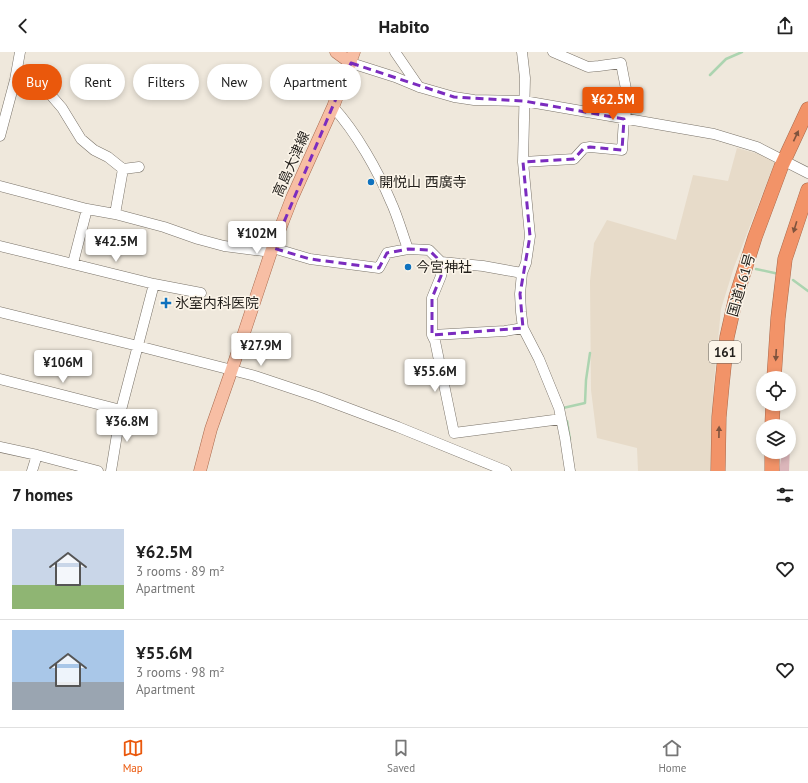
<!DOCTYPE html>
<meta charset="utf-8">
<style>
body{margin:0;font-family:"PT Sans","Noto Sans JP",sans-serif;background:#f6f6f6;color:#222;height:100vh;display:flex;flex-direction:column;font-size:15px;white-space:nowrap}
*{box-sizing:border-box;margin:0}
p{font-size:13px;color:#767676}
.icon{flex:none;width:22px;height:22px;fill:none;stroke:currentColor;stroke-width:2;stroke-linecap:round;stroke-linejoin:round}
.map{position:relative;height:419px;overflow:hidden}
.drawer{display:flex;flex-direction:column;background:#fff;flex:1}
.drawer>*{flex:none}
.banner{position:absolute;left:12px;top:12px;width:400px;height:36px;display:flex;gap:8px}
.tools{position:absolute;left:756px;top:319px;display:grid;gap:8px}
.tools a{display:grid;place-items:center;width:40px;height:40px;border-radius:50%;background:#fff;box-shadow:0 2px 6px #0003;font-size:20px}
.price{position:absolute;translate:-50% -34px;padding:0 9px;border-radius:4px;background:#fff;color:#222;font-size:13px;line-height:26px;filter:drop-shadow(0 1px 2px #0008)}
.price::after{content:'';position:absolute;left:50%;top:24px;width:12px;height:9px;margin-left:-6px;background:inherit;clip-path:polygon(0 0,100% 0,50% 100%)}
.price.current{background:#ea580c;color:#fff}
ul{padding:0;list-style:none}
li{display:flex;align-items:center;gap:12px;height:100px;padding:0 12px}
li+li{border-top:1px solid #e0e0e0}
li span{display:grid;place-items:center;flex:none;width:112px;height:80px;border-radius:0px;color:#555}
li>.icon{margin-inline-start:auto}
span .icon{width:48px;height:48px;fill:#fffc;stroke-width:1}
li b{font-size:17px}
h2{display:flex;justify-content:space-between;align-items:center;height:48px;padding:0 12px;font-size:17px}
.pill{padding:0 14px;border-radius:18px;background:#fff;box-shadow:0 2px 6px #0003;font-size:14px;line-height:36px}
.pill.current{background:#ea580c;color:#fff}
header{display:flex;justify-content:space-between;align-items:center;height:52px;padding:0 12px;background:#fff;font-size:18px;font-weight:600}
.menu{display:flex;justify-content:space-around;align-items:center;height:56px;border-top:1px solid #e0e0e0;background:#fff;font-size:11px;color:#767676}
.menu a{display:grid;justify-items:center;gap:2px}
.menu .current{color:#ea580c}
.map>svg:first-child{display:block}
.built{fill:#e7dbc9}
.green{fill:#dbb6ba}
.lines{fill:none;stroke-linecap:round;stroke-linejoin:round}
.stream{stroke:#acd4b0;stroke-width:2.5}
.minor-casing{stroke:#7a7369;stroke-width:11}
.major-casing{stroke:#a96a4d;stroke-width:13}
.highway-casing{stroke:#a96a4d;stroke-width:15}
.minor{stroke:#fff;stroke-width:10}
.major{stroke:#f7bea4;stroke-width:12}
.highway{stroke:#f29368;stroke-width:14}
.oneway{fill:#7f533d}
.marked{fill:none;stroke:#7b2cbf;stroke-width:3;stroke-dasharray:8 5;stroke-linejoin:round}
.poi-dot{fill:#0f72be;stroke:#fcf5e9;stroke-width:1.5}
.labels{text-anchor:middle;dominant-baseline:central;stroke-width:3;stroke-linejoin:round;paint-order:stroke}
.shield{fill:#fcf5e9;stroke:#635e58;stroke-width:1}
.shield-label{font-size:13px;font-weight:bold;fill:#211e1a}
.street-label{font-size:14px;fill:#211e1a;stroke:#fcf5e9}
.poi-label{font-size:14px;fill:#211e1a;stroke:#fcf5e9;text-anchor:start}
</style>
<header><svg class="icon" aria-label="back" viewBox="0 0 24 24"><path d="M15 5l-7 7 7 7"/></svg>Habito<svg class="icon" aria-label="share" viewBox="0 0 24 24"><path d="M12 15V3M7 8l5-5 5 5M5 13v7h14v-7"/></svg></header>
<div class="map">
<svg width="808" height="419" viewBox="0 0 808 419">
<rect width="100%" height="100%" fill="#efe8dc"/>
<!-- built -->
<path class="built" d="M737 96 776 107 734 215 721 257 713 340 712 419H638L637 396 597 386 591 338 590 229 594 191 607 168 676 188 693 123 728 129Z"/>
<!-- green -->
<path class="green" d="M789 391 790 393 789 419H779L782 400H789Z"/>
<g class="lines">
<!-- stream -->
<path class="stream" d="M710 23 726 7 742 0
M756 217 779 222
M793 228 808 239
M563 357V356L585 351 586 328 590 301
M567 369 570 388"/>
<defs>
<path id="minor" d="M395 0 419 35
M522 0 525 26 523 110 530 184 526 211 522 221 520 242 521 260 523 276 539 307 559 356 565 386 570 419
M351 11 395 25 419 35 454 45 474 48 524 49 714 82 757 95 808 121
M15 28 49 41 62 56 81 87 94 98 108 105 123 117 115 162
M333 55C356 80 378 119 391 150 398 165 402 181 408 197L429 198 441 210 483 214 522 221
M0 84 15 28 20 0
M523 110 574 107 584 96 590 95 622 98 624 67 626 60V37L621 11 599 14 588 15 553 0
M123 117 139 115
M0 134 87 157 115 162 164 175 198 187 224 194 271 200
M0 194 154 232 201 241
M273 196 310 207 379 216 387 201 408 197
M73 211 87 157
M0 260 138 294 255 324 318 345 398 375 506 419
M523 276 505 279 432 283 435 289 454 381 561 367
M432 283V246L441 224V210
M0 327 121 358
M0 395 37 403 98 419
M32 419 37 403
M111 419 121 358 154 232"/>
<path id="major" d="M336 0 351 11
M200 419 211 377 232 317 271 200 292 146 333 55 354 0"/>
<path id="highway" d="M774 326 778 266 785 207 808 138
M772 374 773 352
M718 419 719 365 722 333 727 285 736 245 755 185 781 115 808 57
M772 419V400"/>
</defs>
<!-- minor casing -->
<use href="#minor" class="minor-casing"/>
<!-- major casing -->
<use href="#major" class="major-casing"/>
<!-- highway casing -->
<use href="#highway" class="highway-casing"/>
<!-- minor -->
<use href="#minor" class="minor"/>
<!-- major -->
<use href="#major" class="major"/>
<!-- highway -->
<use href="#highway" class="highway"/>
</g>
<!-- one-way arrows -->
<defs><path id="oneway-solid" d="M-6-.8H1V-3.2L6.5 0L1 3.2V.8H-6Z"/></defs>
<g class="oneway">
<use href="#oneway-solid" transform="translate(796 84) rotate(-65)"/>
<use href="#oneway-solid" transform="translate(795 175) rotate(107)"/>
<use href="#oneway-solid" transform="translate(776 303) rotate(93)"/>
<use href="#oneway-solid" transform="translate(719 380) rotate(-89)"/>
</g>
<!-- marked area -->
<path class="marked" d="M351 11 454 45 524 49 624 67 622 98 590 95 584 96 574 107 523 110 530 184 520 242 523 276 432 283V246L441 224V210L429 198 408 197 387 201 379 216 310 207 273 196Z"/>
<!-- markers -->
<g class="poi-dot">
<circle cx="371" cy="130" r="4"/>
<circle cx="408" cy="215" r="4"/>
<path d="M164 245h4v4h4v4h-4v4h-4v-4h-4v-4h4z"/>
</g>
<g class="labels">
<!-- shield labels -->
<rect class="shield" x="709" y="289" width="32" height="22" rx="3"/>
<g class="shield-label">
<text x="725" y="300">161</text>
</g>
<!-- street labels -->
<g class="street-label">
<text transform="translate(291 112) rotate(-66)">高島大津線</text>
<text transform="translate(741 233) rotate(-74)">国道161号</text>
</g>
<!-- poi labels -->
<g class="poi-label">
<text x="379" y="130">開悦山 西廣寺</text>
<text x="416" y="215">今宮神社</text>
<text x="175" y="251">氷室内科医院</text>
</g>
</g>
</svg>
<div class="tools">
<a><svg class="icon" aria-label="locate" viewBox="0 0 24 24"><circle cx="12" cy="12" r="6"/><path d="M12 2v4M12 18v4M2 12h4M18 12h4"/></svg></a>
<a><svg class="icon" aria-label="layers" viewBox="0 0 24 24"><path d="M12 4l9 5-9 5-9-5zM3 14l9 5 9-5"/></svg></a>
</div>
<b class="price current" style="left:613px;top:69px">¥62.5M</b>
<b class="price" style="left:257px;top:203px">¥102M</b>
<b class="price" style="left:116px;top:211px">¥42.5M</b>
<b class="price" style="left:261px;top:315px">¥27.9M</b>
<b class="price" style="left:63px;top:332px">¥106M</b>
<b class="price" style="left:435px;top:341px">¥55.6M</b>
<b class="price" style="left:127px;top:391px">¥36.8M</b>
<div class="banner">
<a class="pill current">Buy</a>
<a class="pill">Rent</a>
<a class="pill">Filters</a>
<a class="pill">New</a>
<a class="pill">Apartment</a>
</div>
</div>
<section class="drawer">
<h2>7 homes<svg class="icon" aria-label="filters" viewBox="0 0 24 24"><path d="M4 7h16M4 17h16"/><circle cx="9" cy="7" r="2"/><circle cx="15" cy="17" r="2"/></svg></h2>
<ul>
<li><span style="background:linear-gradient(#c9d6e8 70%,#8fb573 0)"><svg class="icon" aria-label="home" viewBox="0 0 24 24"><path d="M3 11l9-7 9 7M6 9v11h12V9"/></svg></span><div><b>¥62.5M</b><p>3 rooms · 89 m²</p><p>Apartment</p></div><svg class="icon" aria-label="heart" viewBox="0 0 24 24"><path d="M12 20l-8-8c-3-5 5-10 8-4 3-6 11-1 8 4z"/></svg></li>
<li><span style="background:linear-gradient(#a9c7e8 65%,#9aa5b1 0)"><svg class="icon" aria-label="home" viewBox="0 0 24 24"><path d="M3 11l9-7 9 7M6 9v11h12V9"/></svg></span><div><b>¥55.6M</b><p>3 rooms · 98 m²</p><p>Apartment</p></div><svg class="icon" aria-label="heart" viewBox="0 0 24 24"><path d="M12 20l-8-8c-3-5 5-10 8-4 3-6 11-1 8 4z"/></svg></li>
</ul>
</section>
<nav class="menu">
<a class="current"><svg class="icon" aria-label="map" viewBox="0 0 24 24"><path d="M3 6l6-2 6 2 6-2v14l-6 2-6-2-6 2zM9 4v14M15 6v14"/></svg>Map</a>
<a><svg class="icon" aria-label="saved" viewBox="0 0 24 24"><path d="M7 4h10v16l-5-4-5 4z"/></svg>Saved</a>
<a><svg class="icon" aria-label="home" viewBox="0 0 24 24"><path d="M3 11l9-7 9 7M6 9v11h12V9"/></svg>Home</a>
</nav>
